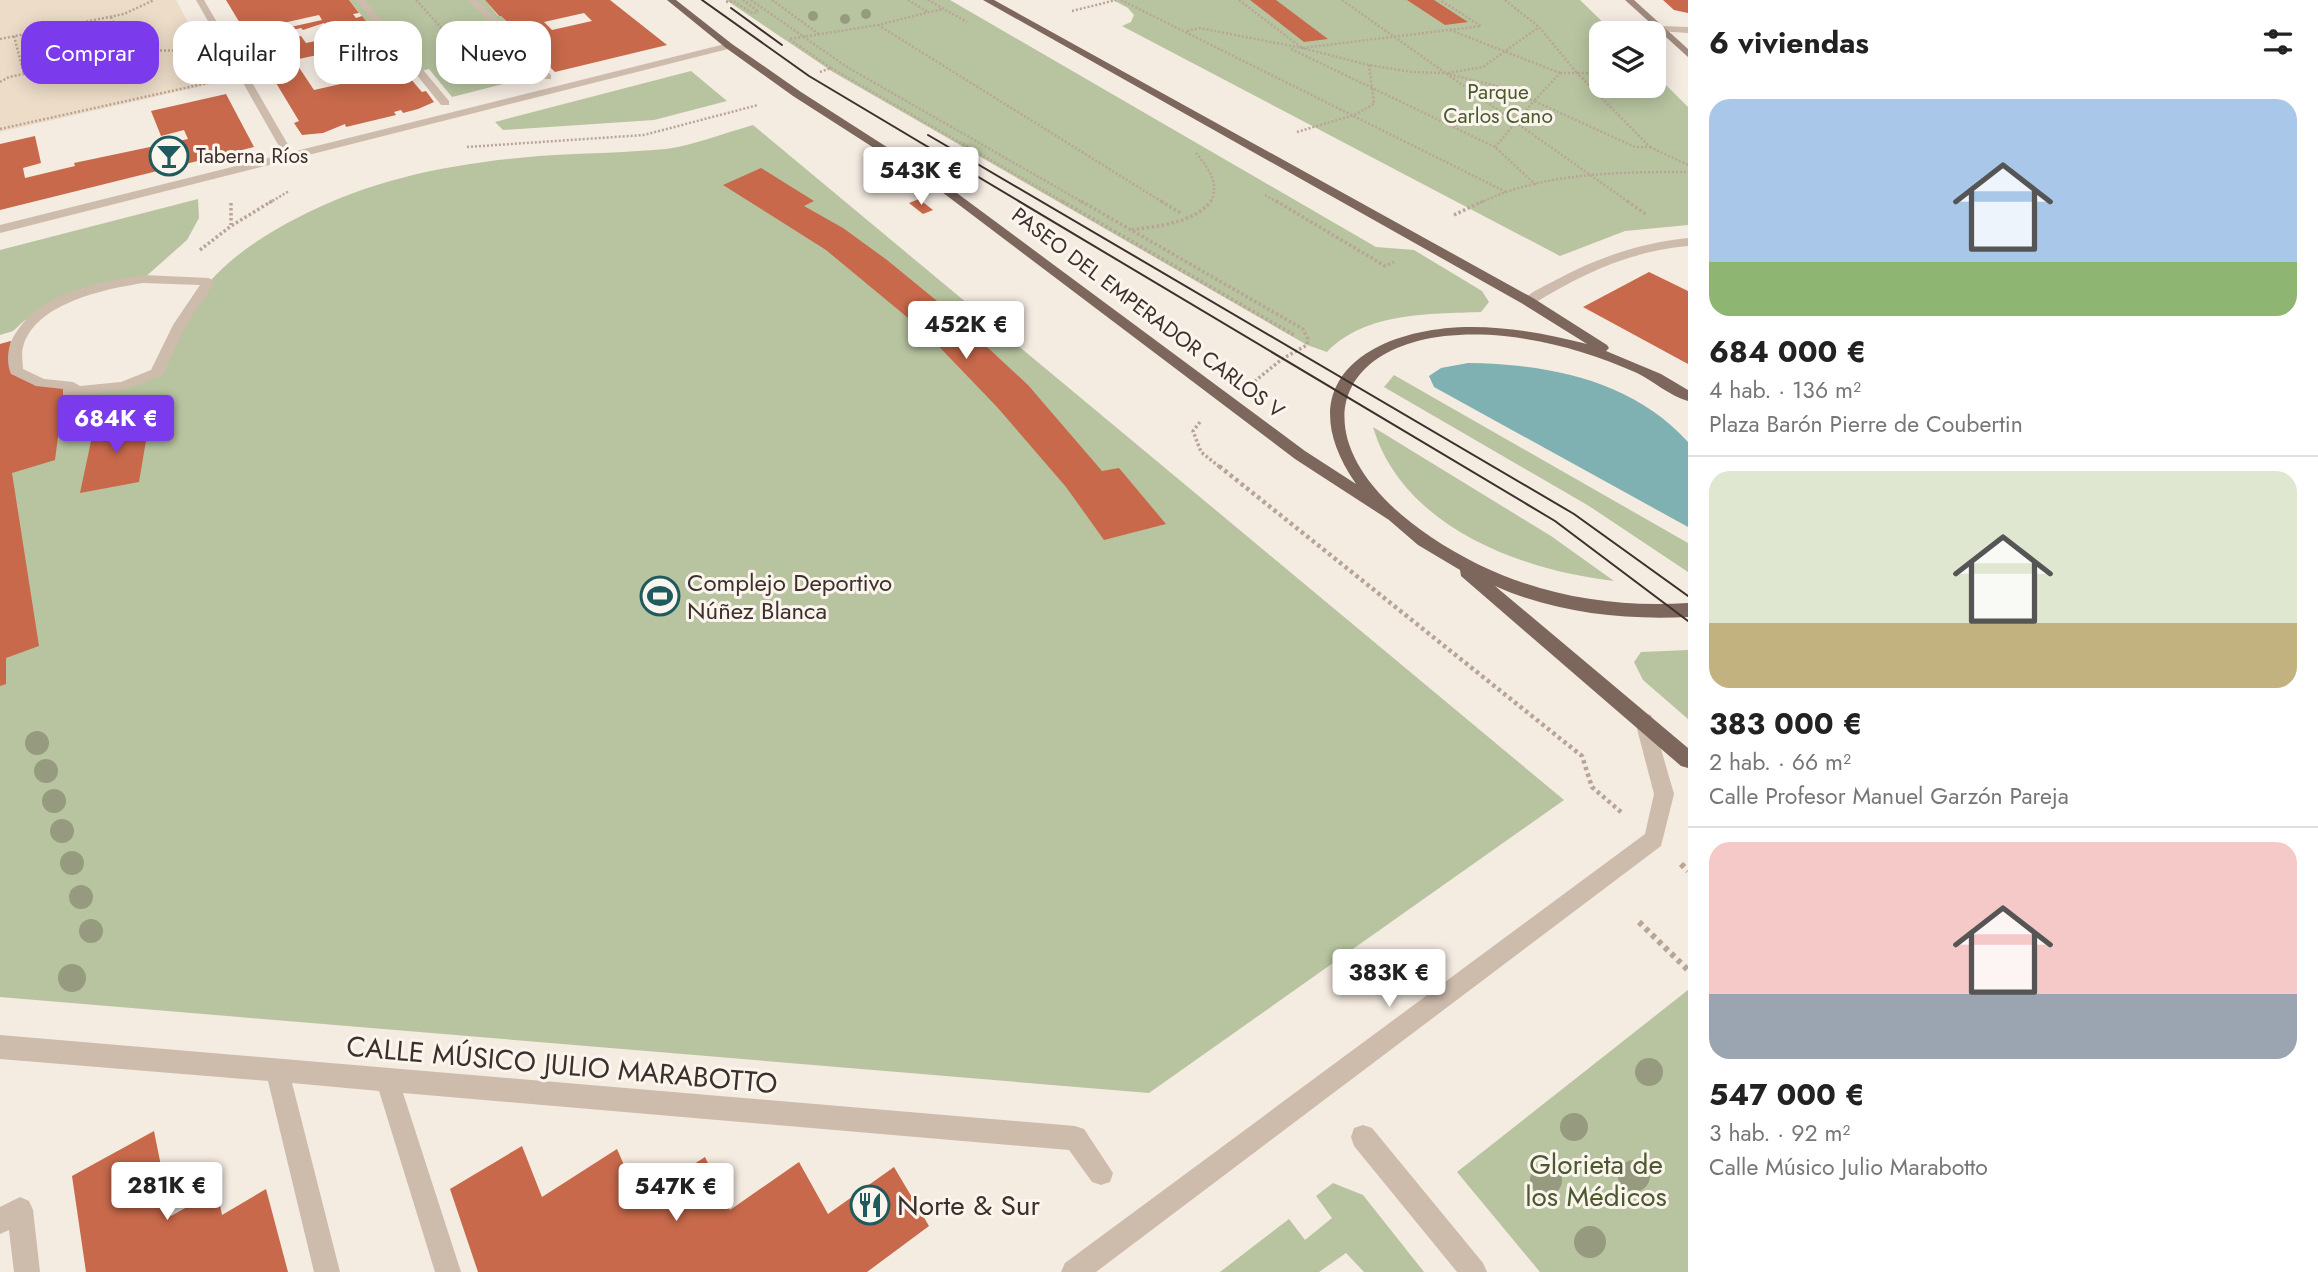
<!DOCTYPE html>
<html lang="es">
<meta charset="utf-8">
<style>
body{margin:0;font-family:Jost,sans-serif;background:#f2f2f2;color:#222;height:100vh;display:flex;flex-direction:column;font-size:26px;white-space:nowrap}
*{box-sizing:border-box;margin:0}
p{font-size:23px;color:#767676}
.icon{flex:none;width:38px;height:38px;fill:none;stroke:currentColor;stroke-width:2;stroke-linecap:round;stroke-linejoin:round}
.map{position:relative;flex:1;overflow:hidden}
.sheet{display:flex;flex-direction:column;background:#fff;width:630px}
.sheet>*{flex:none}
.top-card{position:absolute;left:21px;top:21px;width:665px;height:63px;display:flex;gap:14px}
.buttons{position:absolute;left:1589px;top:21px;display:grid;gap:14px}
.buttons a{display:grid;place-items:center;width:77px;height:77px;border-radius:14px;background:#fff;box-shadow:0 4px 18px #0003;font-size:35px}
.price{position:absolute;translate:-50% -60px;padding:0 16px;border-radius:7px;background:#fff;color:#222;font-size:23px;line-height:46px;filter:drop-shadow(0 2px 4px #0008)}
.price::after{content:'';position:absolute;left:50%;top:42px;width:21px;height:16px;margin-left:-10px;background:inherit;clip-path:polygon(0 0,100% 0,50% 100%)}
.price.active{background:#7c3aed;color:#fff}
ul{padding:0;list-style:none}
li{display:grid;align-content:center;gap:14px;height:371px;padding:0 21px}
li+li{border-top:2px solid #e0e0e0}
li span{display:grid;place-items:center;height:217px;border-radius:21px;color:#555}
li>.icon{margin-inline-start:auto}
span .icon{width:126px;height:126px;fill:#fffc;stroke-width:1}
li b{font-size:30px}
h2{display:flex;justify-content:space-between;align-items:center;height:84px;padding:0 21px;font-size:30px}
.tag{padding:0 24px;border-radius:21px;background:#fff;box-shadow:0 4px 18px #0003;font-size:24px;line-height:63px}
.tag.active{background:#7c3aed;color:#fff}
main{display:flex;flex:1;min-height:0}
.map>svg:first-child{display:block}
.green{fill:#b8c4a0}
.plaza{fill:#ecdcc8}
.water{fill:#7fb0b2}
.building{fill:#c8694b;fill-rule:evenodd}
.lines{fill:none;stroke-linecap:round;stroke-linejoin:round}
.path-far3{stroke:#b9a596;stroke-width:2.5;stroke-dasharray:2 2;stroke-linecap:butt}
.path-far2{stroke:#b9a596;stroke-width:3.5;stroke-dasharray:2.5 2.5;stroke-linecap:butt}
.path-far1{stroke:#b9a596;stroke-width:4.5;stroke-dasharray:3.5 3.5;stroke-linecap:butt}
.path{stroke:#b9a596;stroke-width:6;stroke-dasharray:4.5 4.5;stroke-linecap:butt}
.pedestrian{fill:#cdbbac;fill-rule:evenodd}
.minor{fill:#cdbbac;fill-rule:evenodd}
.tertiary{fill:#cdbbac;fill-rule:evenodd}
.secondary{fill:#a18a7d;fill-rule:evenodd}
.primary{fill:#7d675c;fill-rule:evenodd}
.tram{stroke:#3b302b;stroke-width:2}
.tree{fill:#969b7f}
.labels{text-anchor:middle;dominant-baseline:central;stroke-width:6;stroke-linejoin:round;paint-order:stroke}
.far-park-label{font-size:21px;fill:#4a5a2e;stroke:#fbf5ee}
.far-poi-label{font-size:21px;fill:#3b302b;stroke:#fbf5ee;text-anchor:start}
.far-street-label{font-size:21px;fill:#3b302b;stroke:#fbf5ee}
.poi-label{font-size:24px;fill:#3b302b;stroke:#fbf5ee;text-anchor:start}
.near-street-label{font-size:28px;fill:#3b302b;stroke:#fbf5ee}
.near-park-label{font-size:28px;fill:#4a5a2e;stroke:#fbf5ee}
.near-poi-label{font-size:28px;fill:#3b302b;stroke:#fbf5ee;text-anchor:start}
</style>
<main>
<div class="map">
<svg width="1688" height="1272" viewBox="0 0 1688 1272">
<rect width="100%" height="100%" fill="#f4ebe1"/>
<!-- green -->
<path class="green" d="M349 0H485L498 16H501L532 45 510 51 535 76 452 97 429 69 408 74Z
M726 0H950L1376 247 1414 250 1482 291 1489 302 1481 312C1429 314 1365 312 1327 352L1307 345 833 72Z
M1113 0H1580L1614 33H1601V86H1654V73L1688 107V225L1625 231 1560 256 1122 26 1131 22 1134 15 1128 8Z
M691 71 727 101 654 120 503 130 495 122Z
M753 125 1564 800 1149 1093 0 997V344L11 341 9 351 16 371 87 392 157 373C169 349 179 319 196 298 223 262 259 237 299 217 374 178 455 163 539 156 581 153 624 153 666 149 694 145 725 133 753 125Z
M198 199 199 218 187 240 143 279 60 298 24 321 13 331 0 335V250Z
M1394 375 1688 543V572L1589 506 1384 387Z
M1373 427 1551 536 1614 581C1520 570 1403 527 1373 427Z
M1688 650V719L1643 680 1634 662 1641 652Z
M1688 990V1272H1540L1457 1172Z
M1333 1183 1363 1195 1424 1272H1364L1346 1253 1319 1272H1220L1289 1219 1305 1240 1332 1218 1316 1196Z"/>
<!-- plaza -->
<path class="plaza" d="M0 0H176L220 82 0 132Z"/>
<!-- water -->
<path class="water" d="M1468 363C1548 364 1632 380 1688 442V527L1434 387 1429 376 1441 368Z"/>
<!-- building -->
<path class="building" d="M226 0H349L359 13 353 14 356 18 362 16 415 84 422 92 426 91 434 102 418 109 403 113 401 110 394 112 396 115 346 127 345 124 323 133 302 135 294 123 299 121ZM319 15 322 20 286 28 283 23ZM324 23 329 30 320 32 325 39 306 43 301 36 293 38 289 31 301 28 303 30ZM355 47 376 76 314 90 294 60Z
M485 0H610L667 45 555 72 544 61H547L541 59 528 46 532 45 501 16H499ZM584 13 592 21 552 30 544 22Z
M1250 0H1276L1328 39 1304 42Z
M1407 0H1434L1468 22 1445 25Z
M1663 0H1688V13L1674 10Z
M226 94 254 147 0 210V144L35 136 41 163 23 168 25 178 75 166 74 163 188 139 184 130 161 136 151 111Z
M761 168 814 201 804 206 843 228 887 260 942 305 1028 385 1102 471 1119 468 1166 524 1104 540 1066 487 997 407 925 332 826 250 723 185Z
M919 199 933 210 923 214 909 203Z
M1649 272 1688 291V364L1583 307Z
M11 341 9 351 20 375 73 386 63 399 55 460 12 473 39 646 6 658V684L0 686V344Z
M150 417 139 482 80 493 94 427Z
M154 1131 171 1216 217 1190 222 1215 266 1189 288 1272H86L72 1176Z
M522 1146 542 1197 617 1149 639 1199 705 1157 730 1210 799 1162 828 1214 894 1167 929 1226 867 1272H478L450 1189Z"/>
<g class="lines">
<!-- path-far3 -->
<path class="path-far3" d="M416 0 467 56
M743 0 758 11
M751 0 847 67 1084 203
M772 0 819 34
M908 0 928 12
M928 0 967 22
M1121 0 1506 192
M1239 0 1302 48 1481 26 1440 0
M1342 0 1630 203
M1505 0 1539 27 1577 73H1601
M726 2 733 1 752 13 759 12
M1072 11 1116 0
M111 17 127 53
M878 25 1164 203
M1450 30 1560 73
M1187 31 1199 28 1302 48 1369 65 1412 72 1444 73 1505 88 1534 101
M14 36 24 74
M0 39 124 14 154 0
M1291 49 1495 147 1536 185
M449 61 481 53
M831 68 1065 203
M820 72 831 68 789 39 878 25 942 9
M1448 73 1483 67 1539 27
M1560 73H1577L1650 147H1635L1534 101Z
M1654 74H1663
M0 82 9 77 140 50 193 51
M0 129 212 82
M1297 132 1354 115 1374 104 1369 65
M467 147 644 135 758 105
M1495 147 1534 101
M1650 147 1688 165
M1196 153C1208 168 1221 184 1210 203
M1265 195 1279 203
M269 203 289 191
M1480 203C1543 172 1619 172 1688 172"/>
<!-- path-far2 -->
<path class="path-far2" d="M1062 201 1294 335
M1081 201 1303 329 1308 339 1307 345 1282 359 1255 381
M1161 201 1182 214
M1276 201 1385 266 1394 262
M1627 201 1647 215
M231 203V225
M1454 215 1483 201
M1132 230C1158 226 1194 223 1211 201
M200 250 231 226 272 201
M1200 422 1193 431 1201 452 1221 468"/>
<!-- path-far1 -->
<path class="path-far1" d="M1219 466 1582 756 1592 787 1621 812"/>
<!-- path -->
<path class="path" d="M1681 864 1688 871
M1639 922 1688 970"/>
<!-- pedestrian -->
<path class="pedestrian" d="M356 0H365L449 101V105H441Z
M468 0H477L551 75V79H545Z
M143 275 209 278 215 282 186 325 162 376 123 390 68 397 63 395V389L36 386 11 374C7 365 7 352 11 342 33 294 96 282 143 275ZM143 283 200 285 173 325 151 370 121 382 80 386 73 382 44 379 23 369C23 362 21 354 23 347 35 303 105 289 143 283Z
M0 1035 1075 1126 1084 1129 1113 1173 1110 1182 1101 1185 1092 1182 1069 1150 403 1093 461 1272H435L379 1091 292 1083 340 1272H314L268 1081 0 1059Z
M1363 1125 1372 1128 1483 1263 1487 1272H1457L1354 1146 1351 1137 1354 1128Z"/>
<!-- minor -->
<path class="minor" d="M196 0H204L294 155 293 157 284 155Z
M1661 26 1688 27V33L1658 31 1656 29Z
M20 1197 29 1201 33 1210 40 1272H14L9 1230 0 1234V1207Z"/>
<!-- tertiary -->
<path class="tertiary" d="M729 43 732 44V48L0 233V225Z
M1688 238V246C1630 251 1582 274 1533 304L1528 305 1522 301C1530 292 1543 287 1554 281 1596 258 1640 243 1688 238Z
M1644 713 1651 715 1653 721 1674 794 1661 846 1096 1272H1061L1065 1263 1645 834 1654 794 1635 721 1637 715Z"/>
<!-- secondary -->
<path class="secondary" d="M1625 0H1634L1688 49V57Z"/>
<!-- primary -->
<path class="primary" d="M667 0H676L732 44 801 92 946 185 1305 451 1356 484C1287 384 1367 330 1465 327 1506 326 1547 334 1587 344L1523 304 983 0H994L1533 298 1607 345 1609 348 1606 351 1661 374 1688 390V401C1670 396 1653 381 1637 373 1595 354 1551 341 1504 336 1332 320 1286 440 1431 537 1508 589 1596 609 1688 603V617C1622 620 1555 613 1495 586L1688 748V768L1681 766 1461 576 1460 570 1418 545 1389 520 1295 459 938 189 793 96 726 48Z"/>
<!-- tram -->
<path class="tram" d="M702 0 809 76 1555 521 1688 621
M731 8 782 45
M928 135 1574 514 1688 596"/>
</g>
<!-- trees -->
<g class="tree">
<circle cx="866" cy="14" r="5"/>
<circle cx="813" cy="16" r="5"/>
<circle cx="845" cy="19" r="5"/>
<circle cx="37" cy="743" r="12"/>
<circle cx="46" cy="771" r="12"/>
<circle cx="54" cy="801" r="12"/>
<circle cx="62" cy="831" r="12"/>
<circle cx="72" cy="863" r="12"/>
<circle cx="81" cy="897" r="12"/>
<circle cx="91" cy="931" r="12"/>
<circle cx="72" cy="978" r="14"/>
<circle cx="1649" cy="1072" r="14"/>
<circle cx="1574" cy="1127" r="14"/>
<circle cx="1634" cy="1176" r="16"/>
<circle cx="1546" cy="1180" r="16"/>
<circle cx="1590" cy="1242" r="16"/>
</g>
<!-- icons -->
<defs>
<symbol id="bar-ring" viewBox="-11 -11 22 22"><circle r="9.5" fill="#fbf5ee" stroke="#1f5a5e" stroke-width="1.5"/><path d="M-6-5H6L.8 .8V4.5H3.5V6h-7V4.5H-.8V.8Z" fill="#1f5a5e"/></symbol>
<symbol id="stadium-ring" viewBox="-11 -11 22 22"><circle r="9.5" fill="#fbf5ee" stroke="#1f5a5e" stroke-width="1.5"/><path d="M0-5a6.5 5 0 1 0 0 10a6.5 5 0 1 0 0-10ZM-3.5-1.8h7v3.6h-7Z" fill="#1f5a5e"/></symbol>
<symbol id="restaurant-ring" viewBox="-11 -11 22 22"><circle r="9.5" fill="#fbf5ee" stroke="#1f5a5e" stroke-width="1.5"/><path d="M-5-6h1v4h1v-4h1v4h1v-4h1v5L-1.5 .5V6h-2V.5L-5-1ZM5-6V6H3V1.5H1.5Q1.5-4 5-6Z" fill="#1f5a5e"/></symbol>
</defs>
<g fill-rule="evenodd">
<use href="#bar-ring" x="147" y="134" width="44" height="44"/>
<use href="#stadium-ring" x="638" y="574" width="44" height="44"/>
<use href="#restaurant-ring" x="848" y="1183" width="44" height="44"/>
</g>
<g class="labels">
<!-- far-park labels -->
<g class="far-park-label">
<text x="1498" y="92">Parque<tspan x="1498" dy="24">Carlos Cano</tspan></text>
</g>
<!-- far-poi labels -->
<g class="far-poi-label">
<text x="196" y="156">Taberna Ríos</text>
</g>
<!-- far-street labels -->
<g class="far-street-label">
<text transform="translate(1148 313) rotate(37)">PASEO DEL EMPERADOR CARLOS V</text>
</g>
<!-- poi labels -->
<g class="poi-label">
<text x="687" y="582">Complejo Deportivo<tspan x="687" dy="28">Núñez Blanca</tspan></text>
</g>
<!-- near-street labels -->
<g class="near-street-label">
<text transform="translate(562 1065) rotate(5)">CALLE MÚSICO JULIO MARABOTTO</text>
</g>
<!-- near-park labels -->
<g class="near-park-label">
<text x="1596" y="1164">Glorieta de<tspan x="1596" dy="32">los Médicos</tspan></text>
</g>
<!-- near-poi labels -->
<g class="near-poi-label">
<text x="897" y="1205">Norte &amp; Sur</text>
</g>
</g>
</svg>
<div class="buttons">
<a><svg class="icon" aria-label="layers" viewBox="0 0 24 24"><path d="M12 4l9 5-9 5-9-5zM3 14l9 5 9-5"/></svg></a>
</div>
<b class="price" style="left:921px;top:207px">543K €</b>
<b class="price" style="left:966px;top:361px">452K €</b>
<b class="price active" style="left:116px;top:455px">684K €</b>
<b class="price" style="left:1389px;top:1009px">383K €</b>
<b class="price" style="left:167px;top:1222px">281K €</b>
<b class="price" style="left:676px;top:1223px">547K €</b>
<div class="top-card">
<a class="tag active">Comprar</a>
<a class="tag">Alquilar</a>
<a class="tag">Filtros</a>
<a class="tag">Nuevo</a>
</div>
</div>
<section class="sheet">
<h2>6 viviendas<svg class="icon" aria-label="filters" viewBox="0 0 24 24"><path d="M4 7h16M4 17h16"/><circle cx="9" cy="7" r="2"/><circle cx="15" cy="17" r="2"/></svg></h2>
<ul>
<li><span style="background:linear-gradient(#a9c7e8 75%,#8fb573 0)"><svg class="icon" aria-label="home" viewBox="0 0 24 24"><path d="M3 11l9-7 9 7M6 9v11h12V9"/></svg></span><div><b>684 000 €</b><p>4 hab. · 136 m²</p><p>Plaza Barón Pierre de Coubertin</p></div></li>
<li><span style="background:linear-gradient(#dfe7d0 70%,#c2b280 0)"><svg class="icon" aria-label="home" viewBox="0 0 24 24"><path d="M3 11l9-7 9 7M6 9v11h12V9"/></svg></span><div><b>383 000 €</b><p>2 hab. · 66 m²</p><p>Calle Profesor Manuel Garzón Pareja</p></div></li>
<li><span style="background:linear-gradient(#f6c9c9 70%,#9aa5b1 0)"><svg class="icon" aria-label="home" viewBox="0 0 24 24"><path d="M3 11l9-7 9 7M6 9v11h12V9"/></svg></span><div><b>547 000 €</b><p>3 hab. · 92 m²</p><p>Calle Músico Julio Marabotto</p></div></li>
</ul>
</section>
</main>
